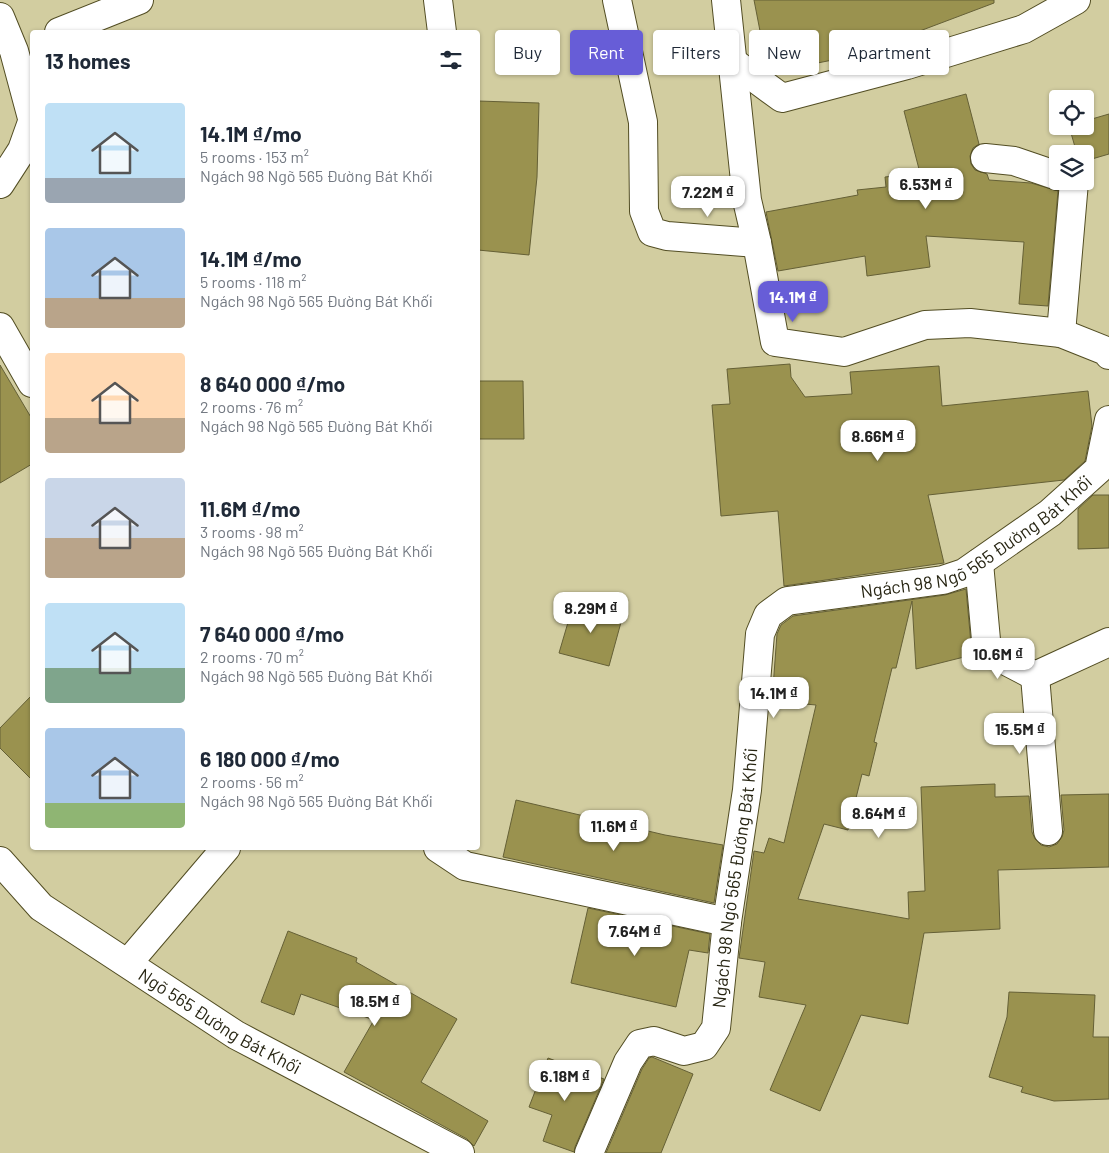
<!DOCTYPE html>
<meta charset="utf-8">
<style>
body{margin:0;font-family:Barlow,sans-serif;background:#f2f2f3;color:#1f2937;height:100vh;display:flex;flex-direction:column;font-size:19px;white-space:nowrap}
*{box-sizing:border-box;margin:0}
p{font-size:16px;color:#747a83}
.icon{flex:none;width:28px;height:28px;fill:none;stroke:currentColor;stroke-width:2;stroke-linecap:round;stroke-linejoin:round}
.map{position:relative;flex:1;overflow:hidden}
.sheet{position:absolute;left:30px;top:30px;width:450px;height:820px;display:flex;flex-direction:column;background:#fff;border-radius:5px;box-shadow:0 1px 4px #0004}
.sheet>*{flex:none}
.guide{position:absolute;left:495px;top:30px;width:475px;height:45px;display:flex;gap:10px}
.buttons{position:absolute;left:1049px;top:90px;display:grid;gap:10px}
.buttons a{display:grid;place-items:center;width:45px;height:45px;border-radius:5px;background:#fff;box-shadow:0 1px 4px #0004;font-size:25px}
.price{position:absolute;translate:-50% -42px;padding:0 11px;border-radius:10px;background:#fff;color:#222;font-size:16px;line-height:32px;filter:drop-shadow(0 1px 2px #0008)}
.price::after{content:'';position:absolute;left:50%;top:30px;width:15px;height:11px;margin-left:-8px;background:inherit;clip-path:polygon(0 0,100% 0,50% 100%)}
.price.on{background:#675dd7;color:#fff}
ul{padding:0;list-style:none}
li{display:flex;align-items:center;gap:15px;height:125px;padding:0 15px}
li span{display:grid;place-items:center;flex:none;width:140px;height:100px;border-radius:5px;color:#555}
li>.icon{margin-inline-start:auto}
span .icon{width:60px;height:60px;fill:#fffc;stroke-width:1}
li b{font-size:21px}
h2{display:flex;justify-content:space-between;align-items:center;height:60px;padding:0 15px;font-size:21px}
.pill{padding:0 18px;border-radius:5px;background:#fff;box-shadow:0 1px 4px #0004;font-size:18px;line-height:45px}
.pill.on{background:#675dd7;color:#fff}
.map>svg:first-child{display:block}
.building{fill:#9a924f;stroke:#656036}
.lines{fill:none;stroke-linecap:round;stroke-linejoin:round}
.minor-casing{stroke:#524d23;stroke-width:30}
.minor{stroke:#fff;stroke-width:28}
.labels{text-anchor:middle;dominant-baseline:central;stroke-width:4;stroke-linejoin:round;paint-order:stroke}
.street-label{font-size:18px;fill:#272513;stroke:#dfdaac}
</style>
<div class="map">
<svg width="1109" height="1153" viewBox="0 0 1109 1153">
<rect width="100%" height="100%" fill="#d2cda0"/>
<!-- building -->
<path class="building" d="M754 0H994V3L872 49V52L773 72 767 67Z
M966 94 979 144 973 148 970 156 971 164 975 170 987 174 989 180 1031 183 1058 191 1048 306 1019 304 1024 242 926 236 930 267 867 276 865 256 778 271 766 212 858 195 857 190 886 187 885 177 920 173 904 111Z
M478 101 539 103 537 177 529 255 478 250Z
M1109 114V154L1085 161V154H1077L1069 126H1085V121Z
M790 364 791 377 805 397 852 394 850 372 939 366 942 406 1088 391 1092 426 1085 461 1064 480 928 495 944 563 784 586 778 511 721 516 712 405 730 404 727 369Z
M0 365 32 419V464L0 483Z
M478 381H523L524 439H478Z
M1093 495H1109V548L1078 549V509Z
M966 589 972 655 916 669 912 601 896 668H892L874 742 877 743 869 776 862 774 848 830 824 824 798 899 909 919 908 892 925 891 921 787 995 784V797L1029 796 1032 832 1035 839 1041 845 1049 847 1057 844 1062 837 1064 830 1061 795 1109 794V867L998 870 1000 929 924 933 908 1024 861 1015 820 1111 770 1090 806 1005 759 997 765 962 739 958 754 851 764 853 769 838 784 843 816 705 772 701 777 634 781 625 793 616 945 595Z
M574 602 623 615 609 666 559 653Z
M32 695V780L0 748V728Z
M516 800 665 835 723 845 714 903 503 857Z
M588 908 710 934 708 953 689 950 676 1007 571 983Z
M288 931 357 958 356 962 457 1019 421 1082 488 1121 474 1146 467 1139 344 1072 374 1020 301 994 294 1015 261 1002Z
M1009 992 1095 995 1093 1037H1109V1099L1054 1101 1021 1092 1023 1087 989 1077 1007 1017Z
M652 1057 693 1074 661 1153H606L642 1069 649 1058Z
M548 1058 604 1079 575 1147 574 1152 543 1141 552 1115 529 1107Z"/>
<g class="lines">
<defs>
<g id="minor">
<path d="M438 0 442 32"/>
<path d="M617 0 643 122 644 211 652 232 667 236 757 243"/>
<path d="M726 0 747 200 757 243 775 342 844 352 925 325 970 323 1061 333 1106 351 1109 355"/>
<path d="M0 17 14 51 32 118"/>
<path d="M59 32 139 0"/>
<path d="M733 62 782 98 907 65 1024 29 1076 0"/>
<path d="M985 158 1014 161 1058 176"/>
<path d="M0 184 22 150 32 122"/>
<path d="M0 327 32 383"/>
<path d="M1061 333 1074 182 1072 181"/>
<path d="M979 563 987 651 1035 676 1109 642"/>
<path d="M1035 676 1048 831"/>
<path d="M438 848 465 866 727 922"/>
<path id="s1" d="M0 861 41 907 236 1035 460 1153"/>
<path d="M128 963 226 848"/>
<path id="s2" d="M589 1153 628 1062 640 1044 654 1041 684 1051 704 1046 716 1028 727 922 747 790 760 634 768 615 787 601 943 580 964 573 1050 513 1099 469 1109 420"/>
</g>
</defs>
<!-- minor casing -->
<use href="#minor" class="minor-casing"/>
<!-- minor -->
<use href="#minor" class="minor"/>
</g>
<g class="labels">
<!-- street labels -->
<g class="street-label">
<text stroke="none"><textPath href="#s2" startOffset="855">Ngách 98 Ngõ 565 Đường Bát Khối</textPath></text>
<text stroke="none"><textPath href="#s2" startOffset="360">Ngách 98 Ngõ 565 Đường Bát Khối</textPath></text>
<text stroke="none"><textPath href="#s1" startOffset="274">Ngõ 565 Đường Bát Khối</textPath></text>
</g>
</g>
</svg>
<div class="buttons">
<a><svg class="icon" aria-label="locate" viewBox="0 0 24 24"><circle cx="12" cy="12" r="6"/><path d="M12 2v4M12 18v4M2 12h4M18 12h4"/></svg></a>
<a><svg class="icon" aria-label="layers" viewBox="0 0 24 24"><path d="M12 4l9 5-9 5-9-5zM3 14l9 5 9-5"/></svg></a>
</div>
<b class="price" style="left:926px;top:210px">6.53M ₫</b>
<b class="price" style="left:708px;top:218px">7.22M ₫</b>
<b class="price on" style="left:793px;top:323px">14.1M ₫</b>
<b class="price" style="left:878px;top:462px">8.66M ₫</b>
<b class="price" style="left:591px;top:634px">8.29M ₫</b>
<b class="price" style="left:998px;top:680px">10.6M ₫</b>
<b class="price" style="left:774px;top:719px">14.1M ₫</b>
<b class="price" style="left:1020px;top:755px">15.5M ₫</b>
<b class="price" style="left:879px;top:839px">8.64M ₫</b>
<b class="price" style="left:614px;top:852px">11.6M ₫</b>
<b class="price" style="left:635px;top:957px">7.64M ₫</b>
<b class="price" style="left:375px;top:1027px">18.5M ₫</b>
<b class="price" style="left:565px;top:1102px">6.18M ₫</b>
<div class="guide">
<a class="pill">Buy</a>
<a class="pill on">Rent</a>
<a class="pill">Filters</a>
<a class="pill">New</a>
<a class="pill">Apartment</a>
</div>
<section class="sheet">
<h2>13 homes<svg class="icon" aria-label="filters" viewBox="0 0 24 24"><path d="M4 7h16M4 17h16"/><circle cx="9" cy="7" r="2"/><circle cx="15" cy="17" r="2"/></svg></h2>
<ul>
<li><span style="background:linear-gradient(#bfe0f5 75%,#9aa5b1 0)"><svg class="icon" aria-label="home" viewBox="0 0 24 24"><path d="M3 11l9-7 9 7M6 9v11h12V9"/></svg></span><div><b>14.1M ₫/mo</b><p>5 rooms · 153 m²</p><p>Ngách 98 Ngõ 565 Đường Bát Khối</p></div></li>
<li><span style="background:linear-gradient(#a9c7e8 70%,#b9a48a 0)"><svg class="icon" aria-label="home" viewBox="0 0 24 24"><path d="M3 11l9-7 9 7M6 9v11h12V9"/></svg></span><div><b>14.1M ₫/mo</b><p>5 rooms · 118 m²</p><p>Ngách 98 Ngõ 565 Đường Bát Khối</p></div></li>
<li><span style="background:linear-gradient(#ffd9b3 65%,#b9a48a 0)"><svg class="icon" aria-label="home" viewBox="0 0 24 24"><path d="M3 11l9-7 9 7M6 9v11h12V9"/></svg></span><div><b>8 640 000 ₫/mo</b><p>2 rooms · 76 m²</p><p>Ngách 98 Ngõ 565 Đường Bát Khối</p></div></li>
<li><span style="background:linear-gradient(#c9d6e8 60%,#b9a48a 0)"><svg class="icon" aria-label="home" viewBox="0 0 24 24"><path d="M3 11l9-7 9 7M6 9v11h12V9"/></svg></span><div><b>11.6M ₫/mo</b><p>3 rooms · 98 m²</p><p>Ngách 98 Ngõ 565 Đường Bát Khối</p></div></li>
<li><span style="background:linear-gradient(#bfe0f5 65%,#7fa58c 0)"><svg class="icon" aria-label="home" viewBox="0 0 24 24"><path d="M3 11l9-7 9 7M6 9v11h12V9"/></svg></span><div><b>7 640 000 ₫/mo</b><p>2 rooms · 70 m²</p><p>Ngách 98 Ngõ 565 Đường Bát Khối</p></div></li>
<li><span style="background:linear-gradient(#a9c7e8 75%,#8fb573 0)"><svg class="icon" aria-label="home" viewBox="0 0 24 24"><path d="M3 11l9-7 9 7M6 9v11h12V9"/></svg></span><div><b>6 180 000 ₫/mo</b><p>2 rooms · 56 m²</p><p>Ngách 98 Ngõ 565 Đường Bát Khối</p></div></li>
</ul>
</section>
</div>
